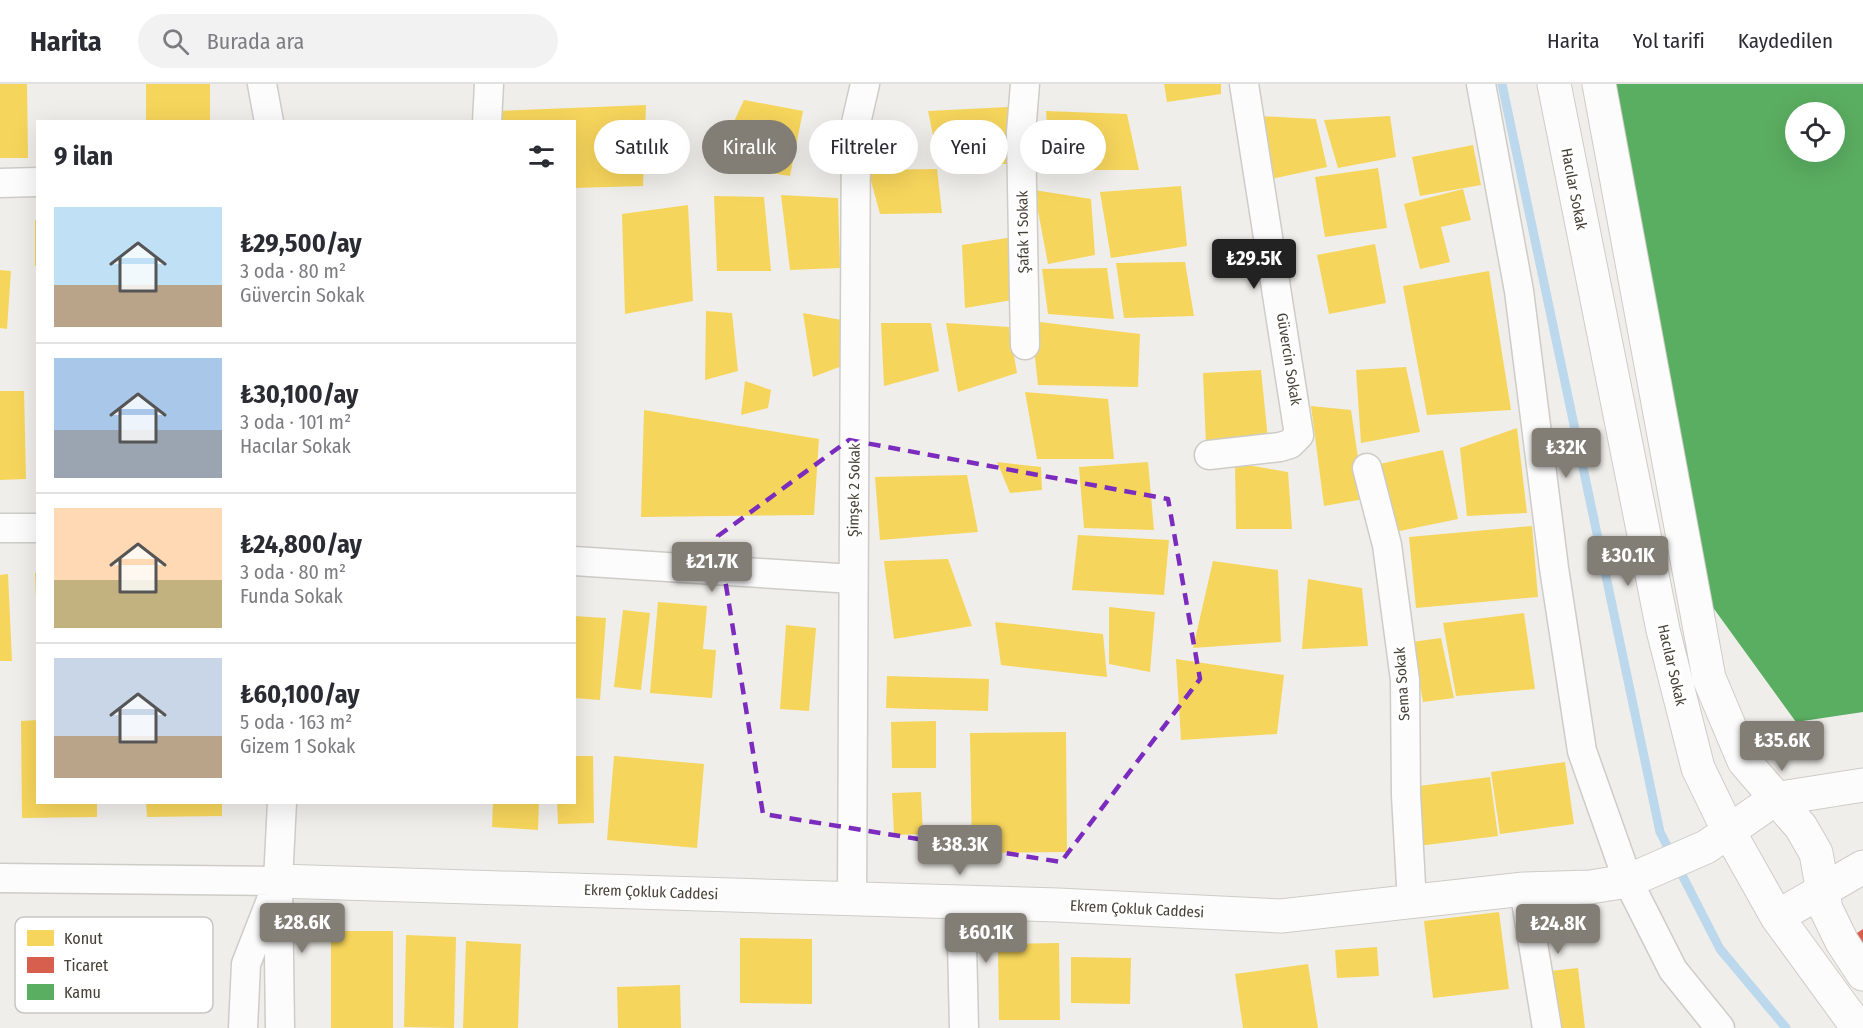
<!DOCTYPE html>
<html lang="tr">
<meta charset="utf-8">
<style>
body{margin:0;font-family:"Fira Sans Condensed",sans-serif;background:#f2f2f3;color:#2b2b33;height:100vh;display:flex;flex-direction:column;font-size:22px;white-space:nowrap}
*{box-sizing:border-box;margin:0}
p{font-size:20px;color:#7c7c81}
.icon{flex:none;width:33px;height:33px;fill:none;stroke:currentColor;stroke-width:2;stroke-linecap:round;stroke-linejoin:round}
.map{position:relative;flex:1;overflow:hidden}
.panel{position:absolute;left:36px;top:36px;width:540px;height:684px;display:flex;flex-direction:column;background:#fff;border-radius:0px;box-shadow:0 6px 24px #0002}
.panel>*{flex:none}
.guide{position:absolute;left:594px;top:36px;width:570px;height:54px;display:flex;gap:12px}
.controls{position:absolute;left:1785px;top:18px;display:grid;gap:12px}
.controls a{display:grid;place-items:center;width:60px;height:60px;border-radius:50%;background:#fff;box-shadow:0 6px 24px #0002;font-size:30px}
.price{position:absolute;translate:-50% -51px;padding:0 14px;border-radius:6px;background:#827d75;color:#fff;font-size:20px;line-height:39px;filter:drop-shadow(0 2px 3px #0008)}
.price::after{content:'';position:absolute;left:50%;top:36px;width:18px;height:14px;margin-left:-9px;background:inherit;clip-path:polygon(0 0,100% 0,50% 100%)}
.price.active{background:#222;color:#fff}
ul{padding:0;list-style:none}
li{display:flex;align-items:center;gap:18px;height:150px;padding:0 18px}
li+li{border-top:2px solid #e1e1e2}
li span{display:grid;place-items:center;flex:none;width:168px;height:120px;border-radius:0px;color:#555}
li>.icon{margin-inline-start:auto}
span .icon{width:72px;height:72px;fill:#fffc;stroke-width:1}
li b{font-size:26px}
h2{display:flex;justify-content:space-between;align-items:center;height:72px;padding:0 18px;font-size:26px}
.pill{padding:0 21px;border-radius:27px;background:#fff;box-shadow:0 6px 24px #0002;font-size:21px;line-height:54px}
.pill.active{background:#827d75;color:#fff}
header{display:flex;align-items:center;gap:36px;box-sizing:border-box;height:84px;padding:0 30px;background:#fff;border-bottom:2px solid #e1e1e2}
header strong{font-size:28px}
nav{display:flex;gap:33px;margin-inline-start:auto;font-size:21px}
.search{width:420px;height:54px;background:#f2f2f3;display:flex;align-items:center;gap:15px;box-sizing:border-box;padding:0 21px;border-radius:33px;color:#7c7c81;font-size:22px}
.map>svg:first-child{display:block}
.homes{fill:#f6d55c}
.shops{fill:#d6604d}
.public{fill:#5aae61;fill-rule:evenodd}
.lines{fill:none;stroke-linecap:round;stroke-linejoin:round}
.stream{stroke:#bcd8ec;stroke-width:9}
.minor-casing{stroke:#ceccc7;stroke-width:31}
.tertiary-casing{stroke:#ceccc7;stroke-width:35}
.minor{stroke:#fdfcfc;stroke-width:28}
.tertiary{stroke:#fdfcfc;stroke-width:33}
.marked{fill:none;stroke:#7b2cbf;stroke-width:4.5;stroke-dasharray:12 8;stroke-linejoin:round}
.labels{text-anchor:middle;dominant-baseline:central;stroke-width:6;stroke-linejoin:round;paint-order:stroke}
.street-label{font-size:15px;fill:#464036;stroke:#fff}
.key{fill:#fff;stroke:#c8c6c3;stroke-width:1.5}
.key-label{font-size:16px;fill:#464036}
</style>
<header>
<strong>Harita</strong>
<div class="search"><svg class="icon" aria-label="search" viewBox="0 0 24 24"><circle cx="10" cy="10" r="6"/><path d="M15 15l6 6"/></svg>Burada ara</div>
<nav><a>Harita</a><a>Yol tarifi</a><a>Kaydedilen</a></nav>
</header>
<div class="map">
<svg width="1863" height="944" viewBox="0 0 1863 944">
<rect width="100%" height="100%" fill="#f0eeea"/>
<!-- homes -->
<path class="homes" d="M0 0H27L28 74H0Z
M146 0H210V38H146Z
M1164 0H1221V10L1167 18Z
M744 16 803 27 790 92 717 81 716 43 731 44Z
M646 21 643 102 574 104V38H499L498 27Z
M1008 23 1013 80H939L928 27Z
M1046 27 1127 30 1139 86H1050Z
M1260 32 1316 35 1327 83 1267 96Z
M1390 32 1396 73 1338 84 1324 36Z
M1473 61 1481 101 1420 112 1412 73Z
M1378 84 1387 144 1325 153 1315 93Z
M937 85 942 129 880 130 868 86Z
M1181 102 1187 162 1111 174 1100 108Z
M1463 105 1471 136 1441 143 1450 178 1420 185 1404 120Z
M1034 106 1091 115 1095 171 1048 180Z
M781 111 838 114 840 184 790 186Z
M714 112 764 113 771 187H717Z
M688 121 693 217 625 230 622 130Z
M35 136H38V182H35Z
M1020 152 1024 214 965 224 962 161Z
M1375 160 1386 219 1329 230 1317 171Z
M1185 178 1194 232 1124 234 1116 179Z
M1107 184 1114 235 1048 230 1042 185Z
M0 186 11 187 7 245 0 244Z
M1489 187 1511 326 1427 331 1403 202Z
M706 227 732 229 738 287 705 296Z
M803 229 847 237V280L813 293Z
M1031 237 1140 250 1138 303 1038 301Z
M881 239H931L939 287 884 302Z
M946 239 1009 243 1017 289 958 308Z
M1406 283 1420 348 1361 359 1356 286Z
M1261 286 1268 355 1206 362 1203 289Z
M745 297 771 306 768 324 741 331Z
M0 307H24L26 395 0 396Z
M1025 308 1108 315 1114 375H1037Z
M1311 322 1351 326 1364 415 1324 422Z
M644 326 819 355 814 431 641 433Z
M1517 344 1527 429 1467 432 1460 364Z
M1443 366 1458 435 1390 449 1375 381Z
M997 378 1041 383 1042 406 1010 409Z
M1148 378 1154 446 1084 444 1079 383Z
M1235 379 1288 388 1292 445H1236Z
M967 391 978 448 880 456 875 393Z
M1532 442 1538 513 1416 524 1409 453Z
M1078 451 1169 456 1164 511 1072 506Z
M948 475 972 542 894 555 884 477Z
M1213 477 1278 486 1281 558 1193 564Z
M35 489H38V515H36Z
M8 490 12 577H0V491Z
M1308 495 1362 504 1368 562 1302 565Z
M658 518 707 522 703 565 716 566 712 614 650 609Z
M1109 523 1155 528 1150 588 1109 580Z
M623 526 650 529 641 606 614 603Z
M1524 529 1535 605 1456 612 1443 539Z
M574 532 606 534 600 616 574 614Z
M995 538 1103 550 1107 593 1001 581Z
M786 541 816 544 809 627 780 625Z
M1441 554 1454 614 1423 618 1412 558Z
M1176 575 1284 591 1277 650 1181 656Z
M887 592 989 595 988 627 886 624Z
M38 636V718H97V733L22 734 21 637Z
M936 637V684H892L891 638Z
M1066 648 1067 768 972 769 970 649Z
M574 672H593L594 739 558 740 557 718H574Z
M614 672 704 680 697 764 607 756Z
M1565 678 1574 740 1500 750 1491 688Z
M1490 693 1498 752 1418 762 1411 703Z
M921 708 923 750 894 751 892 709Z
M146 718H222V732L147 733Z
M493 718H539L538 746 492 743Z
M1499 828 1509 905 1433 914 1424 837Z
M331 847H393V944H331Z
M406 851 456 853 454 944 404 943Z
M740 854 812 855V920L740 919Z
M466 857 521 860 518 944H463Z
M1059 859 1060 936H999L998 860Z
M1377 863 1379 892 1337 894 1335 866Z
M1071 873 1131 874 1130 920 1071 919Z
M1308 880 1318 944H1243L1235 890Z
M1578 884 1585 944H1557L1550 887Z
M680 901 681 944H618L617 903Z"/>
<!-- shops -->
<path class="shops" d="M1863 845V868L1854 851Z"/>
<!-- public -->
<path class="public" d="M1609 0H1863V628L1796 638 1696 500ZM1796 28H1834V68H1796Z"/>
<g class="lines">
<!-- stream -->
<path class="stream" d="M1502 0 1660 748 1720 865 1786 944"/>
<defs>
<path id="minor" d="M262 0 269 38
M1025 0 1021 49 1025 261
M1481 0 1519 207 1554 484 1582 667 1628 797 1673 886 1720 944
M487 38 489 0
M0 99 38 98
M1209 371 1280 363 1290 360 1299 351 1244 0
M1367 384 1387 461 1405 596 1406 711 1412 819
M0 444H38
M574 477 853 495
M0 794 278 797
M1524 805 1547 944
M852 814 856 39 865 0
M961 817 964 944
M243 944 246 880 273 811
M280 944 278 797 282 718"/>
<path id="tertiary" d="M1554 0 1663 546 1698 684 1728 746 1777 833 1858 944
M1599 0 1709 594 1744 677 1801 743 1816 769 1826 825 1842 858 1863 890
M278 797 1058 821 1281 832 1524 805 1590 803 1628 797 1706 763 1775 715 1863 701
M1777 833 1863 783"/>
</defs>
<!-- minor casing -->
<use href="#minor" class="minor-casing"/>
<!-- tertiary casing -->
<use href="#tertiary" class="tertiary-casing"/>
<!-- minor -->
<use href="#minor" class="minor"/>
<!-- tertiary -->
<use href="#tertiary" class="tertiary"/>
</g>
<!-- marked area -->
<path class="marked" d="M849 356 1168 415 1200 595 1061 778 763 730 718 452Z"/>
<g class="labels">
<!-- street labels -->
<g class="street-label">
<text transform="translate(1574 105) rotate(79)">Hacılar Sokak</text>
<text transform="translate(1023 148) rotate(-91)">Şafak 1 Sokak</text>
<text transform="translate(1289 275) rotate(81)">Güvercin Sokak</text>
<text transform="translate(854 406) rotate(-89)">Şimşek 2 Sokak</text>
<text transform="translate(1672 581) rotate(77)">Hacılar Sokak</text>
<text transform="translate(1402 600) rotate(-94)">Sema Sokak</text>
<text transform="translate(651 808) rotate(2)">Ekrem Çokluk Caddesi</text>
<text transform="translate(1137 825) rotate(3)">Ekrem Çokluk Caddesi</text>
</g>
</g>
<!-- legend -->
<rect x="15" y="833" width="198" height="96" rx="9" class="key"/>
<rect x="27" y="846" width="27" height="16" fill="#f6d55c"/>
<rect x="27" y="873" width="27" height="16" fill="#d6604d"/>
<rect x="27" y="900" width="27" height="16" fill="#5aae61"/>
<g class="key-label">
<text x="64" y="860">Konut</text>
<text x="64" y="887">Ticaret</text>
<text x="64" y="914">Kamu</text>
</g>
</svg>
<div class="controls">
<a><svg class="icon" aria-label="locate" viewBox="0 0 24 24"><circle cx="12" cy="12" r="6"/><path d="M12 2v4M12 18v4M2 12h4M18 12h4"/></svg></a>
</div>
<b class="price active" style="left:1254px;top:206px">₺29.5K</b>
<b class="price" style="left:1566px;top:395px">₺32K</b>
<b class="price" style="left:1628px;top:503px">₺30.1K</b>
<b class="price" style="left:712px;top:509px">₺21.7K</b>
<b class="price" style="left:1782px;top:688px">₺35.6K</b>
<b class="price" style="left:960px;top:792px">₺38.3K</b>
<b class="price" style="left:302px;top:870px">₺28.6K</b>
<b class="price" style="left:1558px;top:871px">₺24.8K</b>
<b class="price" style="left:986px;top:880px">₺60.1K</b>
<div class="guide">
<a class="pill">Satılık</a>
<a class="pill active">Kiralık</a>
<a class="pill">Filtreler</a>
<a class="pill">Yeni</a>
<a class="pill">Daire</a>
</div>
<section class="panel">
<h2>9 ilan<svg class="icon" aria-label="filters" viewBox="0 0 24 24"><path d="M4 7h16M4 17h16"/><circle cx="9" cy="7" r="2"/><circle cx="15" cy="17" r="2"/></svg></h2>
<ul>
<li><span style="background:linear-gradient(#bfe0f5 65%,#b9a48a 0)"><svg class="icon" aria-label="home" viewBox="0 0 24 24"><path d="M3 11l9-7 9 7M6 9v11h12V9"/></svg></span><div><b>₺29,500/ay</b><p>3 oda · 80 m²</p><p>Güvercin Sokak</p></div></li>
<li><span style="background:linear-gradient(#a9c7e8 60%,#9aa5b1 0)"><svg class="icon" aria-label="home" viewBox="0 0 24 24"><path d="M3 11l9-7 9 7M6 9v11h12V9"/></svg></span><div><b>₺30,100/ay</b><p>3 oda · 101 m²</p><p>Hacılar Sokak</p></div></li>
<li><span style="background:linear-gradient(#ffd9b3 60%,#c2b280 0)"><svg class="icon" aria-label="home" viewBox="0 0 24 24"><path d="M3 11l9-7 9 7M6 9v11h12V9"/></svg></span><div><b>₺24,800/ay</b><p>3 oda · 80 m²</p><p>Funda Sokak</p></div></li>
<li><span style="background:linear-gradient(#c9d6e8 65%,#b9a48a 0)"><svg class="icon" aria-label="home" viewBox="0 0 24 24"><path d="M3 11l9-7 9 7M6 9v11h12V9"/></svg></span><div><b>₺60,100/ay</b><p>5 oda · 163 m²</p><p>Gizem 1 Sokak</p></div></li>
</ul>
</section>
</div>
